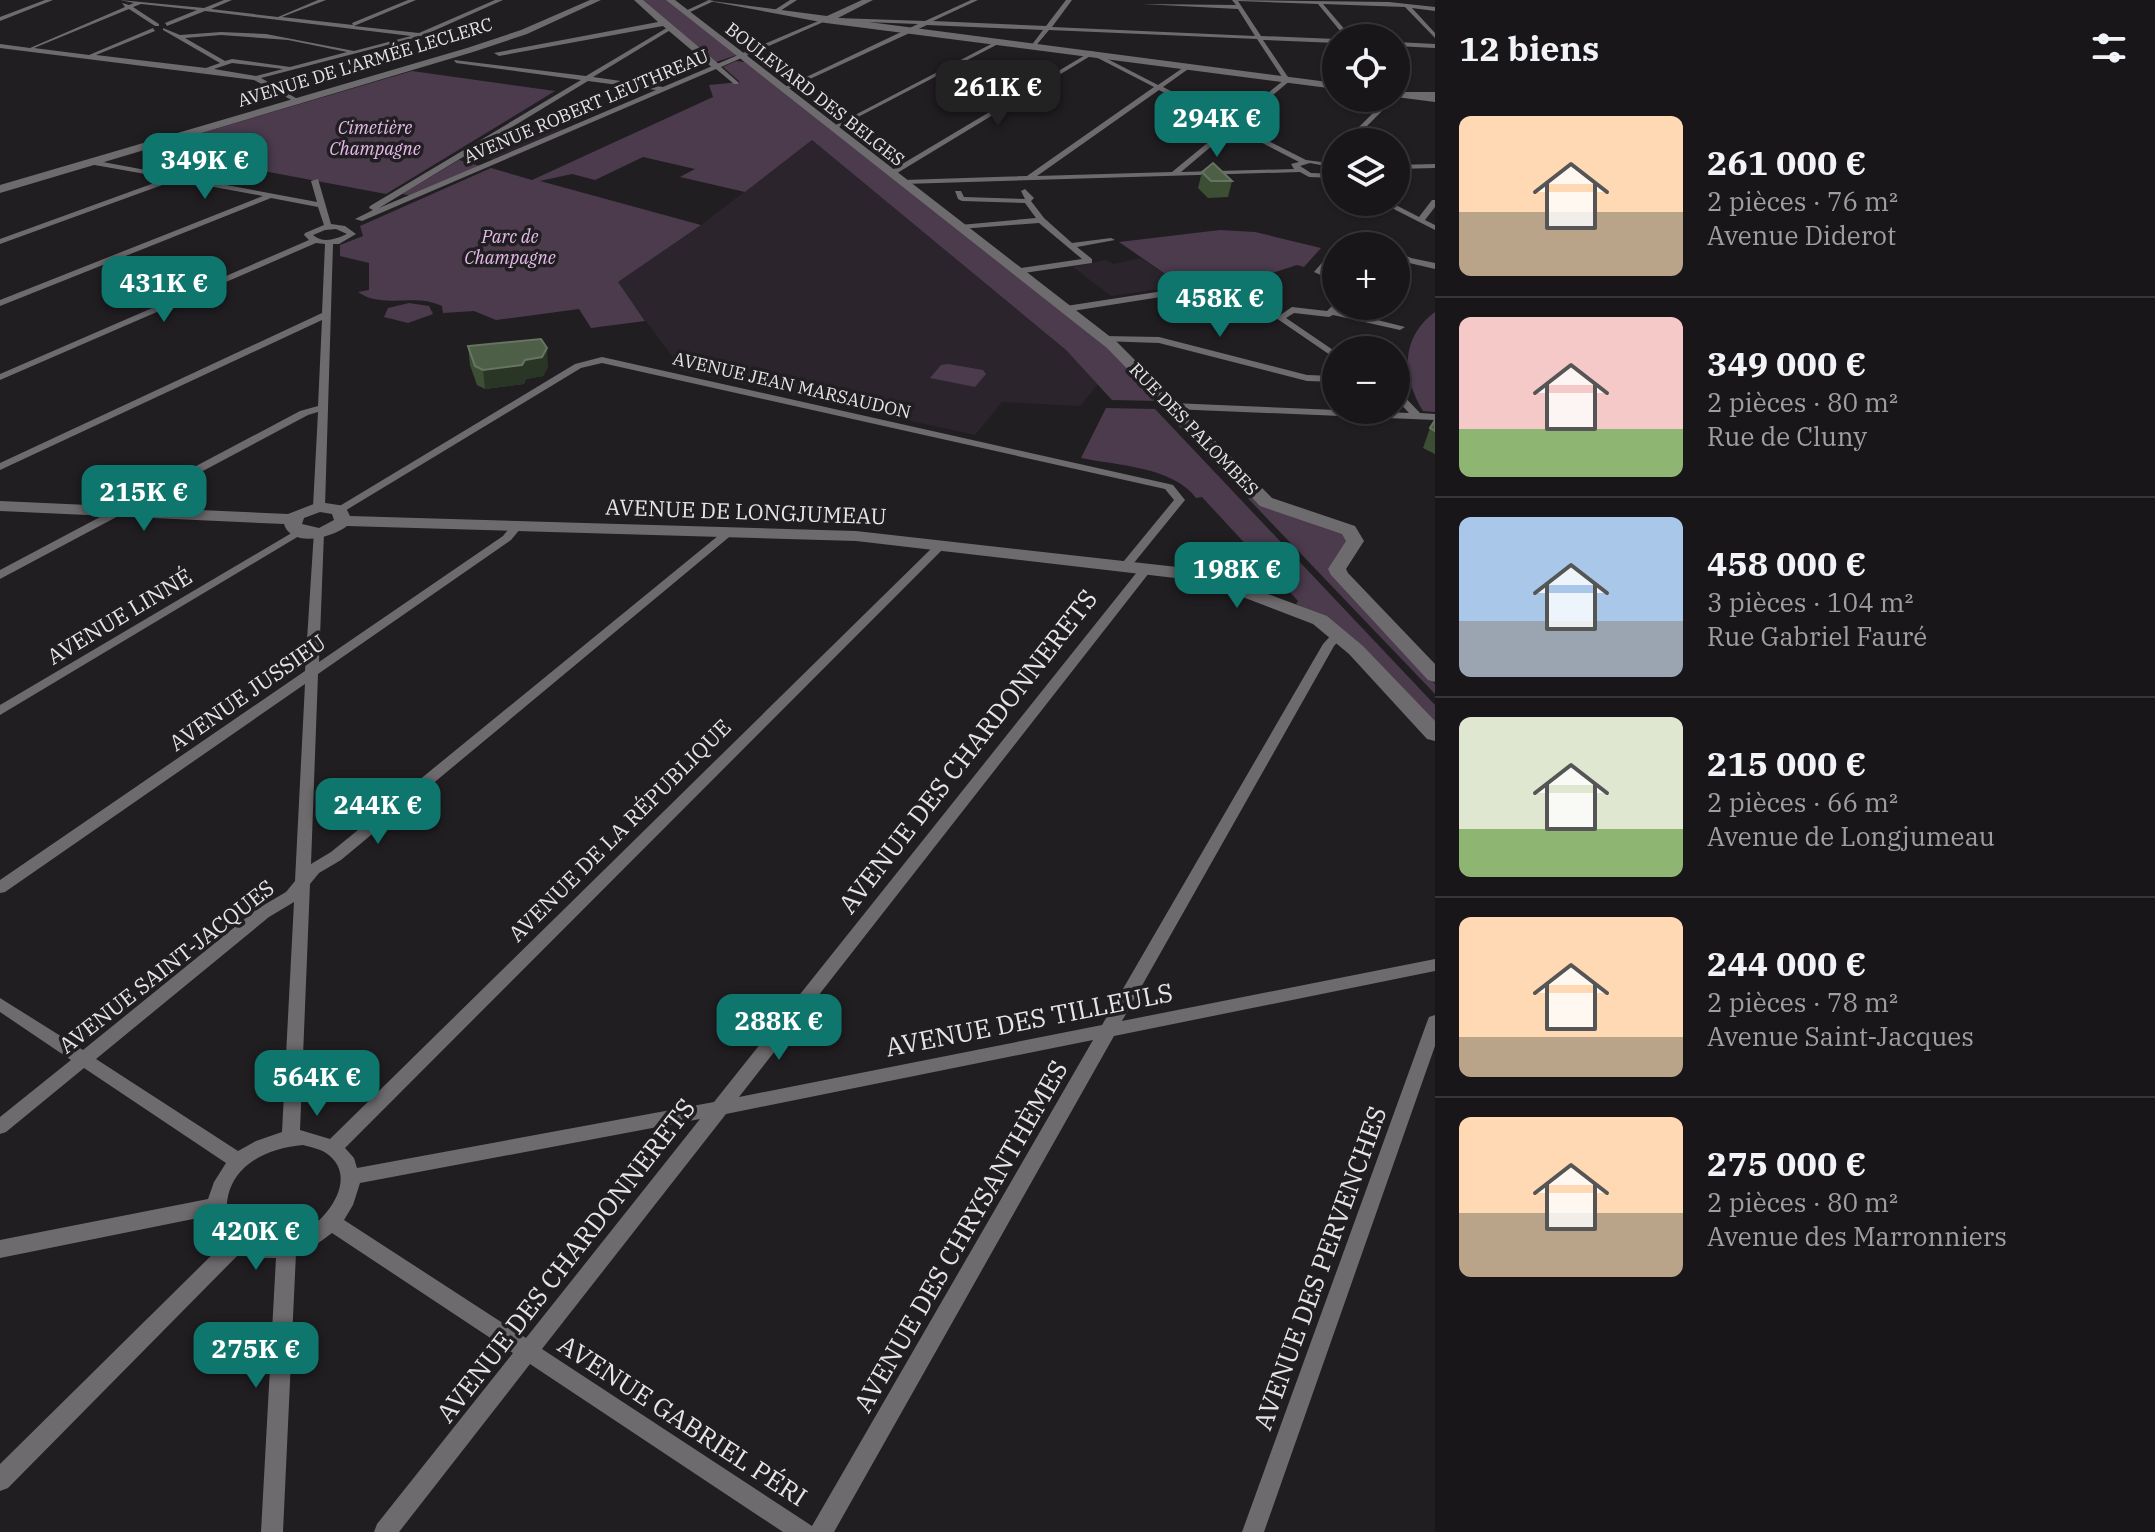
<!DOCTYPE html>
<html lang="fr">
<meta charset="utf-8">
<style>
body{margin:0;font-family:"IBM Plex Serif",serif;background:#221f22;color:#f1f3f6;height:100vh;display:flex;flex-direction:column;font-size:30px;white-space:nowrap}
*{box-sizing:border-box;margin:0}
p{font-size:26px;color:#9f9fa2}
.icon{flex:none;width:44px;height:44px;fill:none;stroke:currentColor;stroke-width:2;stroke-linecap:round;stroke-linejoin:round}
.map{position:relative;flex:1;overflow:hidden}
.panel{display:flex;flex-direction:column;background:#191619;width:720px}
.panel>*{flex:none}
.tools{position:absolute;left:1322px;top:24px;display:grid;gap:16px}
.tools a{display:grid;place-items:center;width:88px;height:88px;border-radius:50%;background:#191619;box-shadow:0 2px 6px #0004,0 0 0 2px #373538;font-size:40px}
.price{position:absolute;translate:-50% -68px;padding:0 18px;border-radius:16px;background:#0f766e;color:#fff;font-size:26px;line-height:52px;filter:drop-shadow(0 2px 4px #0008)}
.price::after{content:'';position:absolute;left:50%;top:48px;width:24px;height:18px;margin-left:-12px;background:inherit;clip-path:polygon(0 0,100% 0,50% 100%)}
.price.active{background:#222;color:#fff}
ul{padding:0;list-style:none}
li{display:flex;align-items:center;gap:24px;height:200px;padding:0 24px}
li+li{border-top:2px solid #373538}
li span{display:grid;place-items:center;flex:none;width:224px;height:160px;border-radius:12px;color:#555}
li>.icon{margin-inline-start:auto}
span .icon{width:96px;height:96px;fill:#fffc;stroke-width:1}
li b{font-size:34px}
h2{display:flex;justify-content:space-between;align-items:center;height:96px;padding:0 24px;font-size:34px}
main{display:flex;flex:1;min-height:0}
.map>svg:first-child{display:block}
.built{fill:#2b242c}
.green{fill:#4b3b4d}
.lines{fill:none;stroke-linecap:round;stroke-linejoin:round}
.street{fill:#6e6b6f;fill-rule:evenodd}
.secondary{fill:#6e6b6f;fill-rule:evenodd}
.wall{fill:#3c4f35}
.shaded-wall{fill:#293525}
.building{fill:#4e5f48;stroke:#667461;stroke-width:2}
.labels{text-anchor:middle;dominant-baseline:central;stroke-width:7;stroke-linejoin:round;paint-order:stroke}
.far-street-label{font-size:18px;fill:#e6e4e7;stroke:#211e21}
.far-park-label{font-size:18px;font-style:italic;fill:#e7baec;stroke:#211e21}
.street-label{font-size:22px;fill:#e6e4e7;stroke:#211e21}
.near-street-label{font-size:26px;fill:#e6e4e7;stroke:#211e21}
</style>
<main>
<div class="map">
<svg width="1435" height="1532" viewBox="0 0 1435 1532">
<rect width="100%" height="100%" fill="#211e21"/>
<!-- built -->
<path class="built" d="M521 122 566 129 494 160 472 155Z
M812 140 1066 350 1098 384 1080 406 1002 402 975 435 683 371 617 282 701 225Z
M1141 258 1182 286 1111 296 1073 267 1106 260 1114 264Z"/>
<!-- green -->
<path class="green" d="M640 0H667L737 55 716 62Z
M736 61 745 62 1099 339 1159 401 1112 400 1066 350 812 140 745 192 680 177 695 169 643 157 595 180 572 174 540 181 701 225 618 282 645 321 591 328 579 309 496 320 474 311 443 313 442 306C414 292 384 310 358 292L369 290V263L340 256V245L363 236 360 226 491 168 532 180 713 97 709 85 740 82 723 67Z
M412 71 555 91 386 194 147 149Z
M459 160 480 166 413 196 402 194Z
M1220 230 1255 232 1321 248 1304 267 1297 265 1257 278 1187 289 1119 242Z
M409 303 429 306 433 314 408 323 384 317 388 308Z
M1435 312V412L1423 411C1402 377 1400 338 1435 312Z
M948 364 983 370 986 374 975 387 930 378 941 365Z
M1106 408 1155 409 1435 705V724C1392 678 1355 629 1296 604L1298 601 1202 497 1196 498C1174 467 1115 465 1081 458Z
M1181 420 1259 502 1332 526 1348 538 1334 577 1435 684V694L1174 421Z"/>
<g class="lines">
<!-- street -->
<path class="street" d="M45 0H53L0 21V17Z
M120 0 204 8 224 0H232L211 9 278 17 318 0H326L282 17 353 25 352 23 408 0H416L354 26 419 33 495 0H503L422 36 261 78 301 101 299 104 254 80 0 48V44L30 48 125 7 122 3 129 5 134 3ZM141 4 197 10 165 23 167 26 205 11 411 36 354 51 266 34 221 32 180 35 163 28V30L220 63 206 68 96 55 155 31 153 28 89 55 34 48 129 9 155 26H159V24L133 7ZM221 35 288 40 347 52 290 67 232 59 225 61 185 38ZM232 63 283 69 256 76 214 69Z
M709 0 714 1 688 13 683 12Z
M790 0H797L777 13H773V11Z
M971 0H978L933 21 1046 26 1066 0H1072L1052 27 1255 36 1238 9 1142 4 1236 5 1232 0 1389 2 1435 7V11L1412 8 1435 33V38L1405 7 1323 4 1352 38H1346L1318 4 1238 1 1261 36 1336 39V43L1263 40 1288 77 1292 79 1237 125 1306 160 1336 164V168L1310 163 1300 166 1311 173 1336 174V178L1309 177 1300 172 904 184 900 182 904 180 1027 176 1154 87 1092 55 894 175 887 173 1092 51 1158 85 1187 65H1191V67L1163 87 1232 122 1284 80 1257 39 1049 30 1034 48 1031 46 1043 30 927 25 786 90 781 89 918 24 839 21 837 18 925 21ZM1159 90 1228 126 1172 172 1037 176ZM1233 128 1299 162 1291 164 1294 169 1181 172Z
M823 19 828 20 721 67 738 82V84H734L716 69 362 221 355 219 373 210 369 208 370 206 581 80 456 63 454 60 586 76 670 26 672 29 593 77 663 87ZM588 81 656 90 379 208Z
M997 41 1002 42 835 129 830 128Z
M1396 42 1435 44V48L1396 46Z
M1399 92H1435V96L1397 95Z
M1388 98H1395L1351 142H1344Z
M92 160 317 202 311 181 318 179 331 224 345 226 356 234 339 244H333L325 507 319 510 313 507 318 412 308 415 0 579V570L300 411 318 406 322 320 0 470V463L322 313 325 244 316 243 0 380V374L309 240 304 235 305 233 324 225 318 207 271 198 0 306V300L263 196 176 180 0 244V239L168 178 89 164ZM325 230 336 229 347 234C336 239 323 244 313 235Z
M1435 164V168L1396 169V165Z
M1025 189 1034 198 1031 201 1044 218 1072 243 1111 238 1115 240 1077 247 1092 259V263L1017 274 1014 273V269L1082 259 1039 223 960 229 956 227 960 225 1036 218 1025 203 962 201 958 199 955 191H961L964 197 1025 199 1021 191Z
M1432 200H1435V207L1425 220 1435 225V230L1380 202H1390L1419 217Z
M1352 241 1376 246H1337Z
M1333 250H1336V257L1323 271 1336 276V282L1314 272Z
M1396 251 1411 258 1435 263V269L1405 262 1396 256Z
M1189 287 1193 290 1192 292 1066 312 1062 309 1066 306Z
M1334 304 1341 306 1338 310 1405 327 1400 330 1333 315 1329 317 1294 313 1286 318 1336 352V359L1276 318 1292 307 1327 311Z
M1104 336 1159 337 1307 375 1336 376V382L1307 381 1159 343 1101 341 1099 339Z
M602 357 1169 484 1173 485 1185 500 1129 569 1125 571 1119 567 1174 500 1165 489 602 363 581 368 343 512 339 513 333 510 575 364Z
M1396 390 1399 391 1420 413 1435 414V420L1172 409 1167 406 1172 403 1409 413 1396 399Z
M515 525 521 528 511 540 318 674 311 864 331 852 724 531 728 530 734 533 341 860 319 873 310 884 300 1130 330 1139 936 544 940 543 946 546 345 1148 354 1158 357 1168 714 1102 1141 567H1149V573L739 1097 1102 1025 1323 644 1335 631 1339 630 1345 634 1334 646 1122 1021 1435 959V971L1114 1036 834 1532H783L530 1364 399 1532H374L377 1524 513 1353 332 1233 313 1247 296 1253 283 1532H261L276 1258H252L240 1253 8 1488 0 1491V1464L223 1244 212 1229 208 1216 0 1258V1240L208 1199 214 1182 226 1163 84 1068 6 1132 0 1134V1117L71 1060 0 1012V998L83 1050 257 909 286 892 295 881 305 684 5 892 0 893V880L305 671 314 531 318 530 324 533 319 662 503 536 511 526ZM294 902 282 1132 256 1141 238 1151 96 1059 269 917ZM1093 1040 812 1526 542 1349 726 1114ZM700 1119 526 1338 344 1220 353 1205 360 1183ZM303 1145C310 1147 320 1149 326 1153 361 1177 326 1222 299 1235 287 1240 276 1241 263 1240 254 1240 247 1240 240 1235 229 1226 226 1216 227 1203 231 1164 269 1148 303 1145Z
M300 528 304 529V533L0 715V705Z
M1435 1015V1046L1264 1532H1242L1427 1022 1429 1017Z"/>
<!-- secondary -->
<path class="secondary" d="M590 0H601L527 34 473 52 0 193V185L467 48 521 30Z
M634 0H643L720 65V69H714L663 26 499 56 494 53 658 22Z
M666 0H675L1117 342 1272 498 1355 526 1364 541 1346 569 1348 573 1435 664V682L1428 680 1331 575 1328 569 1346 541 1342 534 1260 506 1107 348Z
M704 0 827 16 862 0H873L838 18 1336 83V89L826 23Z
M1396 91 1435 96V102L1396 97Z
M0 501 288 514 319 502 345 506 350 516 856 531 1204 570 1327 616 1363 646 1435 721V741L1427 739 1349 654 1313 624 1201 581 856 541 347 526C332 538 291 548 284 524L0 511ZM320 512 332 514 334 520 319 528 302 524 304 518Z"/>
</g>
<!-- wall -->
<path class="wall" d="M1202 172 1232 181 1228 197 1208 198 1198 188Z
M468 346 548 367 543 376 526 379 524 384 485 389 477 385 470 365Z
M1435 420V454L1423 448 1430 428Z"/>
<!-- shaded-wall -->
<path class="shaded-wall" d="M547 348 548 367 543 376 526 379 524 384 485 389 483 370Z"/>
<!-- building -->
<path class="building" d="M1213 163 1232 181H1211L1202 172Z
M541 339 547 348 542 357 525 360 522 365 483 370 475 366 468 346Z
M1435 420V431L1430 428Z"/>
<g class="labels">
<!-- far-street labels -->
<g class="far-street-label">
<text transform="translate(365 62) rotate(-17)">AVENUE DE L'ARMÉE LECLERC</text>
<text transform="translate(815 94) rotate(38)">BOULEVARD DES BELGES</text>
<text transform="translate(586 106) rotate(-23)">AVENUE ROBERT LEUTHREAU</text>
<text transform="translate(792 385) rotate(13)">AVENUE JEAN MARSAUDON</text>
<text transform="translate(1194 429) rotate(46)">RUE DES PALOMBES</text>
</g>
<!-- far-park labels -->
<g class="far-park-label">
<text x="375" y="127">Cimetière<tspan x="375" dy="21">Champagne</tspan></text>
<text x="510" y="236">Parc de<tspan x="510" dy="21">Champagne</tspan></text>
</g>
<!-- street labels -->
<g class="street-label">
<text transform="translate(746 511) rotate(2)">AVENUE DE LONGJUMEAU</text>
<text transform="translate(119 616) rotate(-31)">AVENUE LINNÉ</text>
<text transform="translate(247 692) rotate(-35)">AVENUE JUSSIEU</text>
<text transform="translate(619 830) rotate(-45)">AVENUE DE LA RÉPUBLIQUE</text>
<text transform="translate(166 966) rotate(-38)">AVENUE SAINT-JACQUES</text>
</g>
<!-- near-street labels -->
<g class="near-street-label">
<text transform="translate(967 751) rotate(-52)">AVENUE DES CHARDONNERETS</text>
<text transform="translate(1029 1019) rotate(-11)">AVENUE DES TILLEULS</text>
<text transform="translate(960 1236) rotate(-60)">AVENUE DES CHRYSANTHÈMES</text>
<text transform="translate(565 1260) rotate(-52)">AVENUE DES CHARDONNERETS</text>
<text transform="translate(1319 1268) rotate(-70)">AVENUE DES PERVENCHES</text>
<text transform="translate(683 1420) rotate(33)">AVENUE GABRIEL PÉRI</text>
</g>
</g>
</svg>
<div class="tools">
<a><svg class="icon" aria-label="locate" viewBox="0 0 24 24"><circle cx="12" cy="12" r="6"/><path d="M12 2v4M12 18v4M2 12h4M18 12h4"/></svg></a>
<a><svg class="icon" aria-label="layers" viewBox="0 0 24 24"><path d="M12 4l9 5-9 5-9-5zM3 14l9 5 9-5"/></svg></a>
<a>+</a>
<a>−</a>
</div>
<b class="price active" style="left:998px;top:128px">261K €</b>
<b class="price" style="left:1217px;top:159px">294K €</b>
<b class="price" style="left:205px;top:201px">349K €</b>
<b class="price" style="left:164px;top:324px">431K €</b>
<b class="price" style="left:1220px;top:339px">458K €</b>
<b class="price" style="left:144px;top:533px">215K €</b>
<b class="price" style="left:1237px;top:610px">198K €</b>
<b class="price" style="left:378px;top:846px">244K €</b>
<b class="price" style="left:779px;top:1062px">288K €</b>
<b class="price" style="left:317px;top:1118px">564K €</b>
<b class="price" style="left:256px;top:1272px">420K €</b>
<b class="price" style="left:256px;top:1390px">275K €</b>
</div>
<section class="panel">
<h2>12 biens<svg class="icon" aria-label="filters" viewBox="0 0 24 24"><path d="M4 7h16M4 17h16"/><circle cx="9" cy="7" r="2"/><circle cx="15" cy="17" r="2"/></svg></h2>
<ul>
<li><span style="background:linear-gradient(#ffd9b3 60%,#b9a48a 0)"><svg class="icon" aria-label="home" viewBox="0 0 24 24"><path d="M3 11l9-7 9 7M6 9v11h12V9"/></svg></span><div><b>261 000 €</b><p>2 pièces · 76 m²</p><p>Avenue Diderot</p></div></li>
<li><span style="background:linear-gradient(#f6c9c9 70%,#8fb573 0)"><svg class="icon" aria-label="home" viewBox="0 0 24 24"><path d="M3 11l9-7 9 7M6 9v11h12V9"/></svg></span><div><b>349 000 €</b><p>2 pièces · 80 m²</p><p>Rue de Cluny</p></div></li>
<li><span style="background:linear-gradient(#a9c7e8 65%,#9aa5b1 0)"><svg class="icon" aria-label="home" viewBox="0 0 24 24"><path d="M3 11l9-7 9 7M6 9v11h12V9"/></svg></span><div><b>458 000 €</b><p>3 pièces · 104 m²</p><p>Rue Gabriel Fauré</p></div></li>
<li><span style="background:linear-gradient(#dfe7d0 70%,#8fb573 0)"><svg class="icon" aria-label="home" viewBox="0 0 24 24"><path d="M3 11l9-7 9 7M6 9v11h12V9"/></svg></span><div><b>215 000 €</b><p>2 pièces · 66 m²</p><p>Avenue de Longjumeau</p></div></li>
<li><span style="background:linear-gradient(#ffd9b3 75%,#b9a48a 0)"><svg class="icon" aria-label="home" viewBox="0 0 24 24"><path d="M3 11l9-7 9 7M6 9v11h12V9"/></svg></span><div><b>244 000 €</b><p>2 pièces · 78 m²</p><p>Avenue Saint-Jacques</p></div></li>
<li><span style="background:linear-gradient(#ffd9b3 60%,#b9a48a 0)"><svg class="icon" aria-label="home" viewBox="0 0 24 24"><path d="M3 11l9-7 9 7M6 9v11h12V9"/></svg></span><div><b>275 000 €</b><p>2 pièces · 80 m²</p><p>Avenue des Marronniers</p></div></li>
</ul>
</section>
</main>
